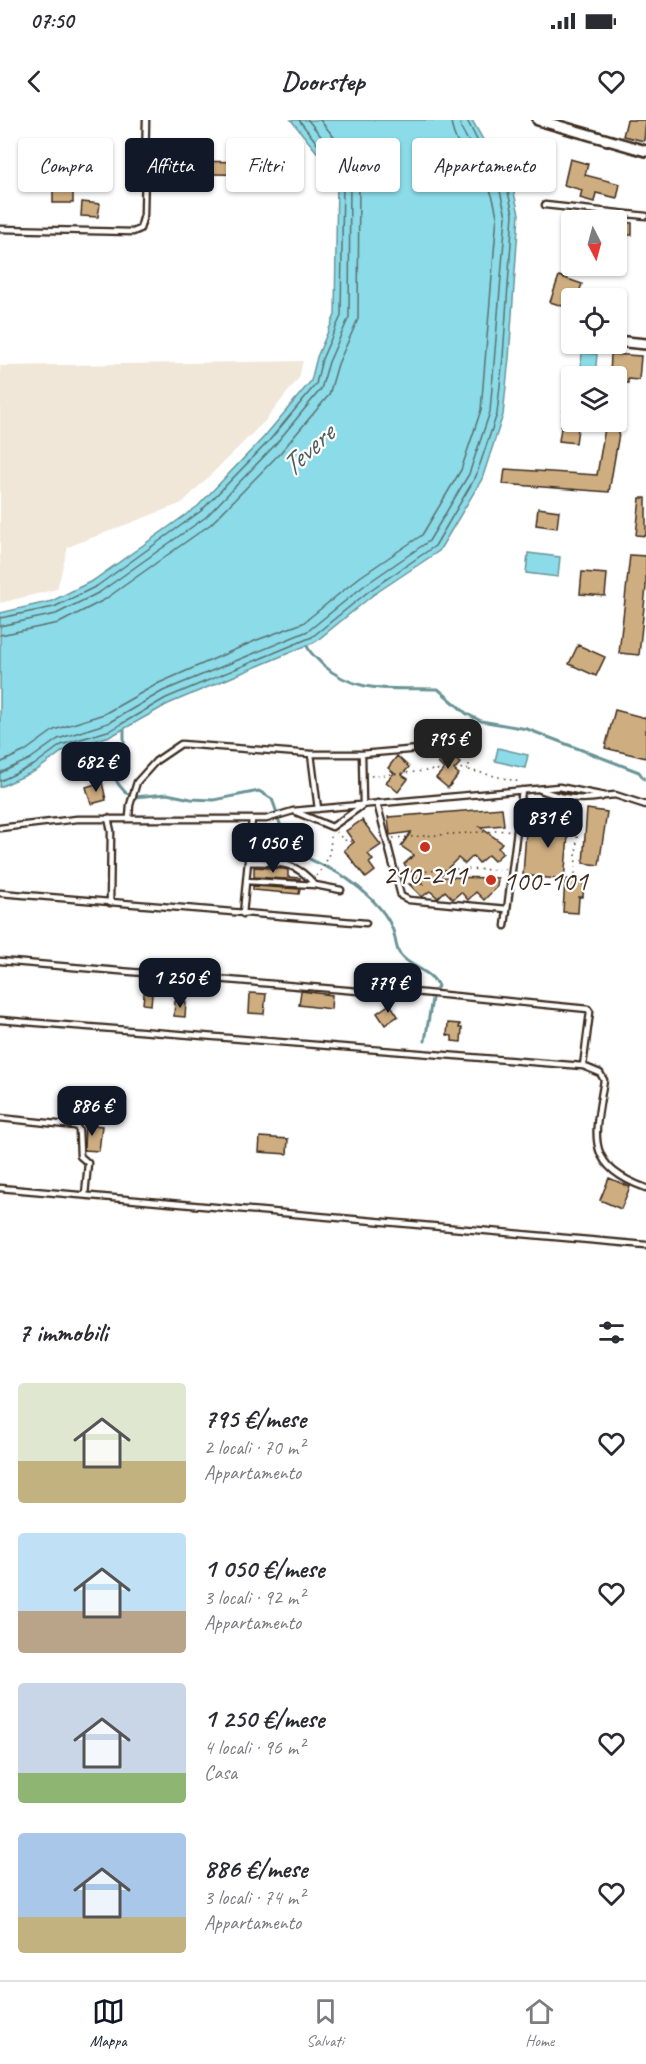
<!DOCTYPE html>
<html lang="it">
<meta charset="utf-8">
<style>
body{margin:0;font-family:Caveat,sans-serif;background:#f7f7f7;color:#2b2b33;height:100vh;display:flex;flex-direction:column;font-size:22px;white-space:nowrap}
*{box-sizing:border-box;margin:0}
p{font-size:20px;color:#7c7c81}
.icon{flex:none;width:33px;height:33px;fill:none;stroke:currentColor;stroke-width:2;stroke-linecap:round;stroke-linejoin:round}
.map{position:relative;height:1176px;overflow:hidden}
.drawer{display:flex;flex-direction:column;background:#fff;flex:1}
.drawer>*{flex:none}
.banner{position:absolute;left:18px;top:18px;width:610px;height:54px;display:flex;gap:12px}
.needle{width:39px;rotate:174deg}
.buttons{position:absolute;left:561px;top:90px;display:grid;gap:12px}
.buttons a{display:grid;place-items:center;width:66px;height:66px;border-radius:6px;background:#fff;box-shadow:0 2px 4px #0004;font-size:30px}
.price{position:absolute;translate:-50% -51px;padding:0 14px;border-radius:12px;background:#111827;color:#fff;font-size:20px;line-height:39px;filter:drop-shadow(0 2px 3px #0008)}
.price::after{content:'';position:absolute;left:50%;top:36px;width:18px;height:14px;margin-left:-9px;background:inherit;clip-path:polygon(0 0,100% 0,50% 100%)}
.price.current{background:#222;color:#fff}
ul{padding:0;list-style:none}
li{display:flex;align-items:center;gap:18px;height:150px;padding:0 18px}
li span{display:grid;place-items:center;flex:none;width:168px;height:120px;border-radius:6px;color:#555}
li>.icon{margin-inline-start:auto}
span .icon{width:72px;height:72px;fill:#fffc;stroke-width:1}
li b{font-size:26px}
h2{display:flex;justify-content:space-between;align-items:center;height:72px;padding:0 18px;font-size:26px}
.tag{padding:0 21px;border-radius:6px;background:#fff;box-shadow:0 2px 4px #0004;font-size:21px;line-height:54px}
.tag.current{background:#111827;color:#fff}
.status{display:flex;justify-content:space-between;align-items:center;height:42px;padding:0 30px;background:#fff;direction:ltr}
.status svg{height:16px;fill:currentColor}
header{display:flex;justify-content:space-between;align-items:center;height:78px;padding:0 18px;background:#fff;font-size:27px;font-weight:700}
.menu{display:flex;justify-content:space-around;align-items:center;height:84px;border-top:2px solid #e1e1e2;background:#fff;font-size:16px;color:#7c7c81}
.menu a{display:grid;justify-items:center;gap:3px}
.menu .current{color:#111827}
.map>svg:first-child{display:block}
.built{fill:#f0e7d9}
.water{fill:#8bdbe8;stroke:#6b9497;stroke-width:1.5}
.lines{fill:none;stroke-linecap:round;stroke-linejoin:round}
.shore{stroke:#5b716f;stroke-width:1.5}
.stream{stroke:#6b9497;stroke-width:3}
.building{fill:#ceae81;stroke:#3b2a1e;stroke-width:1.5}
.lane-casing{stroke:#3b2a1e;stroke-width:9}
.street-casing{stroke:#3b2a1e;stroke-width:14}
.path{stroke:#3b2a1e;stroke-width:1.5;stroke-dasharray:1.5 4.5;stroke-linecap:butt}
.lane{stroke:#fff;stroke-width:4.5}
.street{stroke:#fff;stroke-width:9}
.poi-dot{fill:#c8321e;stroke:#fff;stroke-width:2}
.labels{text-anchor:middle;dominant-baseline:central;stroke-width:4.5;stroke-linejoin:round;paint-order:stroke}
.poi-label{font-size:28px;fill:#3b2a1e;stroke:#fff}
.water-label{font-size:30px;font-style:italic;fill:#535f5b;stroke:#fff}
</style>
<div class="status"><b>07:50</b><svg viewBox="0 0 49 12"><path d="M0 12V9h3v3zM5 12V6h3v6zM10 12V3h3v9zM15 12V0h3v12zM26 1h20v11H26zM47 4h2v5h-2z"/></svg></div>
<header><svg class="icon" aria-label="back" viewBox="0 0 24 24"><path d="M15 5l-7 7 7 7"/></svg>Doorstep<svg class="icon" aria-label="heart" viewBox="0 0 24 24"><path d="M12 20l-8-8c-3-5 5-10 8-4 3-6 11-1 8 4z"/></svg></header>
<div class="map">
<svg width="646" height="1176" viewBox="0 0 646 1176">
<rect width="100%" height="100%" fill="#fff"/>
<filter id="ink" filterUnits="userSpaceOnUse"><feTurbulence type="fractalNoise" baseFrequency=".0167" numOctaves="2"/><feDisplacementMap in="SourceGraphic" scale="12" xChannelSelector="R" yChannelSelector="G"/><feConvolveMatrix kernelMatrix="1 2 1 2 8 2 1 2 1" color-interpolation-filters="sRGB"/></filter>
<g filter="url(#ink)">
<!-- built -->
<path class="built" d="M303 241 299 258 265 301 182 383 68 427 57 469 0 483V246Z"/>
<!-- water -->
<path class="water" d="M291 0H472L495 41 511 60 519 94 509 238 503 295 482 359 439 431 373 475 315 522 168 584 113 615 63 631 37 650 0 667V493L52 481 94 460 198 386 264 317 311 261 317 237 335 195 337 57Z
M582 233 597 234 595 256H580Z
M528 433 560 437 558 457 526 453Z
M498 628 528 635 525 648 495 641Z"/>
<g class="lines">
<!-- shore -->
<path class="shore" d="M0 498 54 487 97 466 201 391 269 321 316 264 322 239 341 196 343 57 299 0
M0 506 56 494 100 472 206 397 274 326 321 269 329 242 349 197 350 57 347 49 308 0
M0 515 59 503 104 480 211 404 281 332 329 275 338 244 358 199 359 57 355 43 320 0
M0 643 25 631 54 610 104 594 159 563 257 520 303 503 360 457 422 415 461 350 481 290 497 96C495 88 494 76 489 69 476 51 452 24 451 0
M0 653 30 639 58 619 108 603 163 571 308 511 365 465 429 421 469 354 490 292 506 96 499 67 483 48 461 8 460 0
M0 661 34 645 61 625 111 610 166 578 312 517 369 471 435 426 476 356 497 294 503 237 513 94 506 63 489 44 467 0"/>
<!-- stream -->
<path class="stream" d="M307 526C311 535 316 537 322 544 357 576 395 567 438 569L467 594 481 601 527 609 639 652 644 659
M124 610V630L112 642 109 648 119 665 126 673 134 677 167 674 191 679 214 680 259 671 272 679 277 693
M279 701C292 742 317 738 346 758 362 769 385 789 392 808 396 816 395 828 400 834 410 848 431 850 438 866L435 872
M425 921 432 879"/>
</g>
<!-- building -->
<path class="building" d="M627 0H646L644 21 623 16Z
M570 39 588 44 585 55 620 64 617 78 596 73 594 82 580 78 582 70 564 65Z
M163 41 270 42 269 55 163 53Z
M53 62H73V83H53Z
M82 82 100 84 98 97 81 96Z
M617 102 632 103V115H616Z
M559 156 582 164 577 178H572V189L550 182Z
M611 234 641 236 639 260 628 259V263H616V256H610Z
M567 268H572V302H579L576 323 559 321Z
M606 302H621L609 372 503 364 505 349 597 355Z
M640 378H646V416L636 415Z
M538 388 559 391 557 408 536 405Z
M630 435 646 436V467L639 535 619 533Z
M582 452 607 454 605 476 580 474Z
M578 525 605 537 596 556 569 544Z
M615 590 646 598V638L605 628Z
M447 632 460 643 454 650 459 654 448 668 436 658 444 649 438 643Z
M397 636 409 647 402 655 408 659 398 672 386 662 394 653 388 648Z
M102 662 106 680 91 684 86 667Z
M502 688 504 705 480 707 502 723 498 728 503 733 494 741 488 735 479 743 473 736 465 744 458 738 439 757 498 758 497 767 484 780 476 772 468 780 461 772 453 779 445 771 438 778 430 771 422 777 409 764H423L404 744 414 735 401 726 411 712 390 715 388 697Z
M587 689 607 692 599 745 583 743Z
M550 692 570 694 564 760 523 755 526 712 539 713V709L548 710Z
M362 700 381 725 368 734 373 740 369 743 375 751 366 758 344 730 354 722 346 711Z
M254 747 284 749 288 750V757L300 758V760L254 757Z
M565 759 584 760 583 777H579L578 793 563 792Z
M253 766 300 769 299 774 253 770Z
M163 860 182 861 181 870 163 868Z
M145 864 153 865 151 885 143 884Z
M301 871 332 875 331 889 299 885Z
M250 873 266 874 264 894 249 893Z
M175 881 186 882 185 897 174 896Z
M390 884 398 896 385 905 377 893Z
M448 903 460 904 459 908H462L461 922 452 921V916L447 915Z
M85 1004 102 1006 99 1031 84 1030Z
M260 1017 288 1019 287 1034 259 1032Z
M609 1058 630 1067 621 1089 600 1080Z"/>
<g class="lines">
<defs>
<path id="lane" d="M545 85 646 96
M0 109 133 112 140 109 144 95 146 0
M311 634 318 689
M538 669C560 678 579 681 602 677
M377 683 401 776 409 780 507 789
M296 692 332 707 363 685 362 634
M108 698 111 711 110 783
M129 698 130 685 137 662 156 641 181 624 311 634H362L465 625
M0 708 77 699H266L293 691 559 667 605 676 615 675 646 685
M248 742C278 743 295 740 315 765L341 770
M246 761 315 765
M0 773 366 803
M243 794 252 699
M505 806 522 670
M0 841 370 872 393 870 588 889 590 892 583 946 600 953 604 960C595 1015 583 1045 646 1068
M0 900 583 946
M0 998 76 1006 79 1010 80 1036 88 1043 85 1075
M0 1068 646 1125"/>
<path id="street" d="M538 0 646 31
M616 221 646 224"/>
</defs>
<!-- lane casing -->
<use href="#lane" class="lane-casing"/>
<!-- street casing -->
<use href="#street" class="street-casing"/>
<!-- path -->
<path class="path" d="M469 632V650L520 662
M371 656 458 648 469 650
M336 712 344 720 354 722
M393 718 511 710
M402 753 457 749 505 750
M575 754 579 687
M316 756C328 744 331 730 331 714"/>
<!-- lane -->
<use href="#lane" class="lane"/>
<!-- street -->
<use href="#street" class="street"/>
</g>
</g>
<!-- markers -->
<g class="poi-dot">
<circle cx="425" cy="727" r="6"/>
<circle cx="491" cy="760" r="6"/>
</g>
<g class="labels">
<!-- poi labels -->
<g class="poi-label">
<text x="425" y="754">210-211</text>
<text x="503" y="760" text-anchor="start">100-101</text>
</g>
<!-- water labels -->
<g class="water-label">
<text transform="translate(307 330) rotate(-43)">Tevere</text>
</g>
</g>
</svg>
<div class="buttons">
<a><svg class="needle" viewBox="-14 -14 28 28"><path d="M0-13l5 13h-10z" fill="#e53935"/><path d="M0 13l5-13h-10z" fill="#7c7c81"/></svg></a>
<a><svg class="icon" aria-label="locate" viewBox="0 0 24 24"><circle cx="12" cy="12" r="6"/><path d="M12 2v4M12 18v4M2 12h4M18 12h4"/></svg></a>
<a><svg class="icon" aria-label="layers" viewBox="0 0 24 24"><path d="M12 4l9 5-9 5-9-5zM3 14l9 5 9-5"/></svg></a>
</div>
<b class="price current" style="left:448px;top:650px">795 €</b>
<b class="price" style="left:96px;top:673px">682 €</b>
<b class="price" style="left:548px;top:729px">831 €</b>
<b class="price" style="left:273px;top:754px">1 050 €</b>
<b class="price" style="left:180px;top:889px">1 250 €</b>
<b class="price" style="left:388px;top:894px">779 €</b>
<b class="price" style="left:92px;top:1017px">886 €</b>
<div class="banner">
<a class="tag">Compra</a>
<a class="tag current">Affitta</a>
<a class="tag">Filtri</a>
<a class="tag">Nuovo</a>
<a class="tag">Appartamento</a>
</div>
</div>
<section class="drawer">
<h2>7 immobili<svg class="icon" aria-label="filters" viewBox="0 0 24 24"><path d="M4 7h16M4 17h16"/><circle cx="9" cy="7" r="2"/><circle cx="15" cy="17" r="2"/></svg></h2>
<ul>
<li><span style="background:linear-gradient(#dfe7d0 65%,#c2b280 0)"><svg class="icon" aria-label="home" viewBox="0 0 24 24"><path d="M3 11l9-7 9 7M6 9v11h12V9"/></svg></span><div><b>795 €/mese</b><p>2 locali · 70 m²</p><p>Appartamento</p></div><svg class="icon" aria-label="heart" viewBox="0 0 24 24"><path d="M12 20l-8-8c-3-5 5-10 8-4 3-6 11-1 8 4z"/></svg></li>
<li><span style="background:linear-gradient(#bfe0f5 65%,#b9a48a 0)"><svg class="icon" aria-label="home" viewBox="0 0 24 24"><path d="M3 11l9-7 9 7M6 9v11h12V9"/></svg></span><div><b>1 050 €/mese</b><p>3 locali · 92 m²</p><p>Appartamento</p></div><svg class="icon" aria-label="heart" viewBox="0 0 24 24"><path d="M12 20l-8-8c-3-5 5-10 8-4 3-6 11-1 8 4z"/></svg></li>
<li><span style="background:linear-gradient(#c9d6e8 75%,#8fb573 0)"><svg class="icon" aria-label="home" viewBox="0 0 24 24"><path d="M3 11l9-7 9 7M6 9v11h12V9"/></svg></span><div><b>1 250 €/mese</b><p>4 locali · 96 m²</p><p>Casa</p></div><svg class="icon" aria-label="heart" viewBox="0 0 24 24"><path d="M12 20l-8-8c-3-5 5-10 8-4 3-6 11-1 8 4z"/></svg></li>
<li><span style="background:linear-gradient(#a9c7e8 70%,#c2b280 0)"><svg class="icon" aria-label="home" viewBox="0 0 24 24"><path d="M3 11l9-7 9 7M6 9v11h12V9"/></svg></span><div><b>886 €/mese</b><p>3 locali · 74 m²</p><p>Appartamento</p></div><svg class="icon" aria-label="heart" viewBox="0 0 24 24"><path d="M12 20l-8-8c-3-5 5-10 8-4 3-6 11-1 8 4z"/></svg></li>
</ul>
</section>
<nav class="menu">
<a class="current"><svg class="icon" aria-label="map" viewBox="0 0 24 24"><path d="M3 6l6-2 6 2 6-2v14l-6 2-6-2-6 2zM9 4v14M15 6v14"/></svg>Mappa</a>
<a><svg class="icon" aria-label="saved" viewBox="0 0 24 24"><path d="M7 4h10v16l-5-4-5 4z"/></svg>Salvati</a>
<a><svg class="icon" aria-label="home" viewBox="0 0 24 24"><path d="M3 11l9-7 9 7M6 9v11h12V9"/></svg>Home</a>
</nav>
